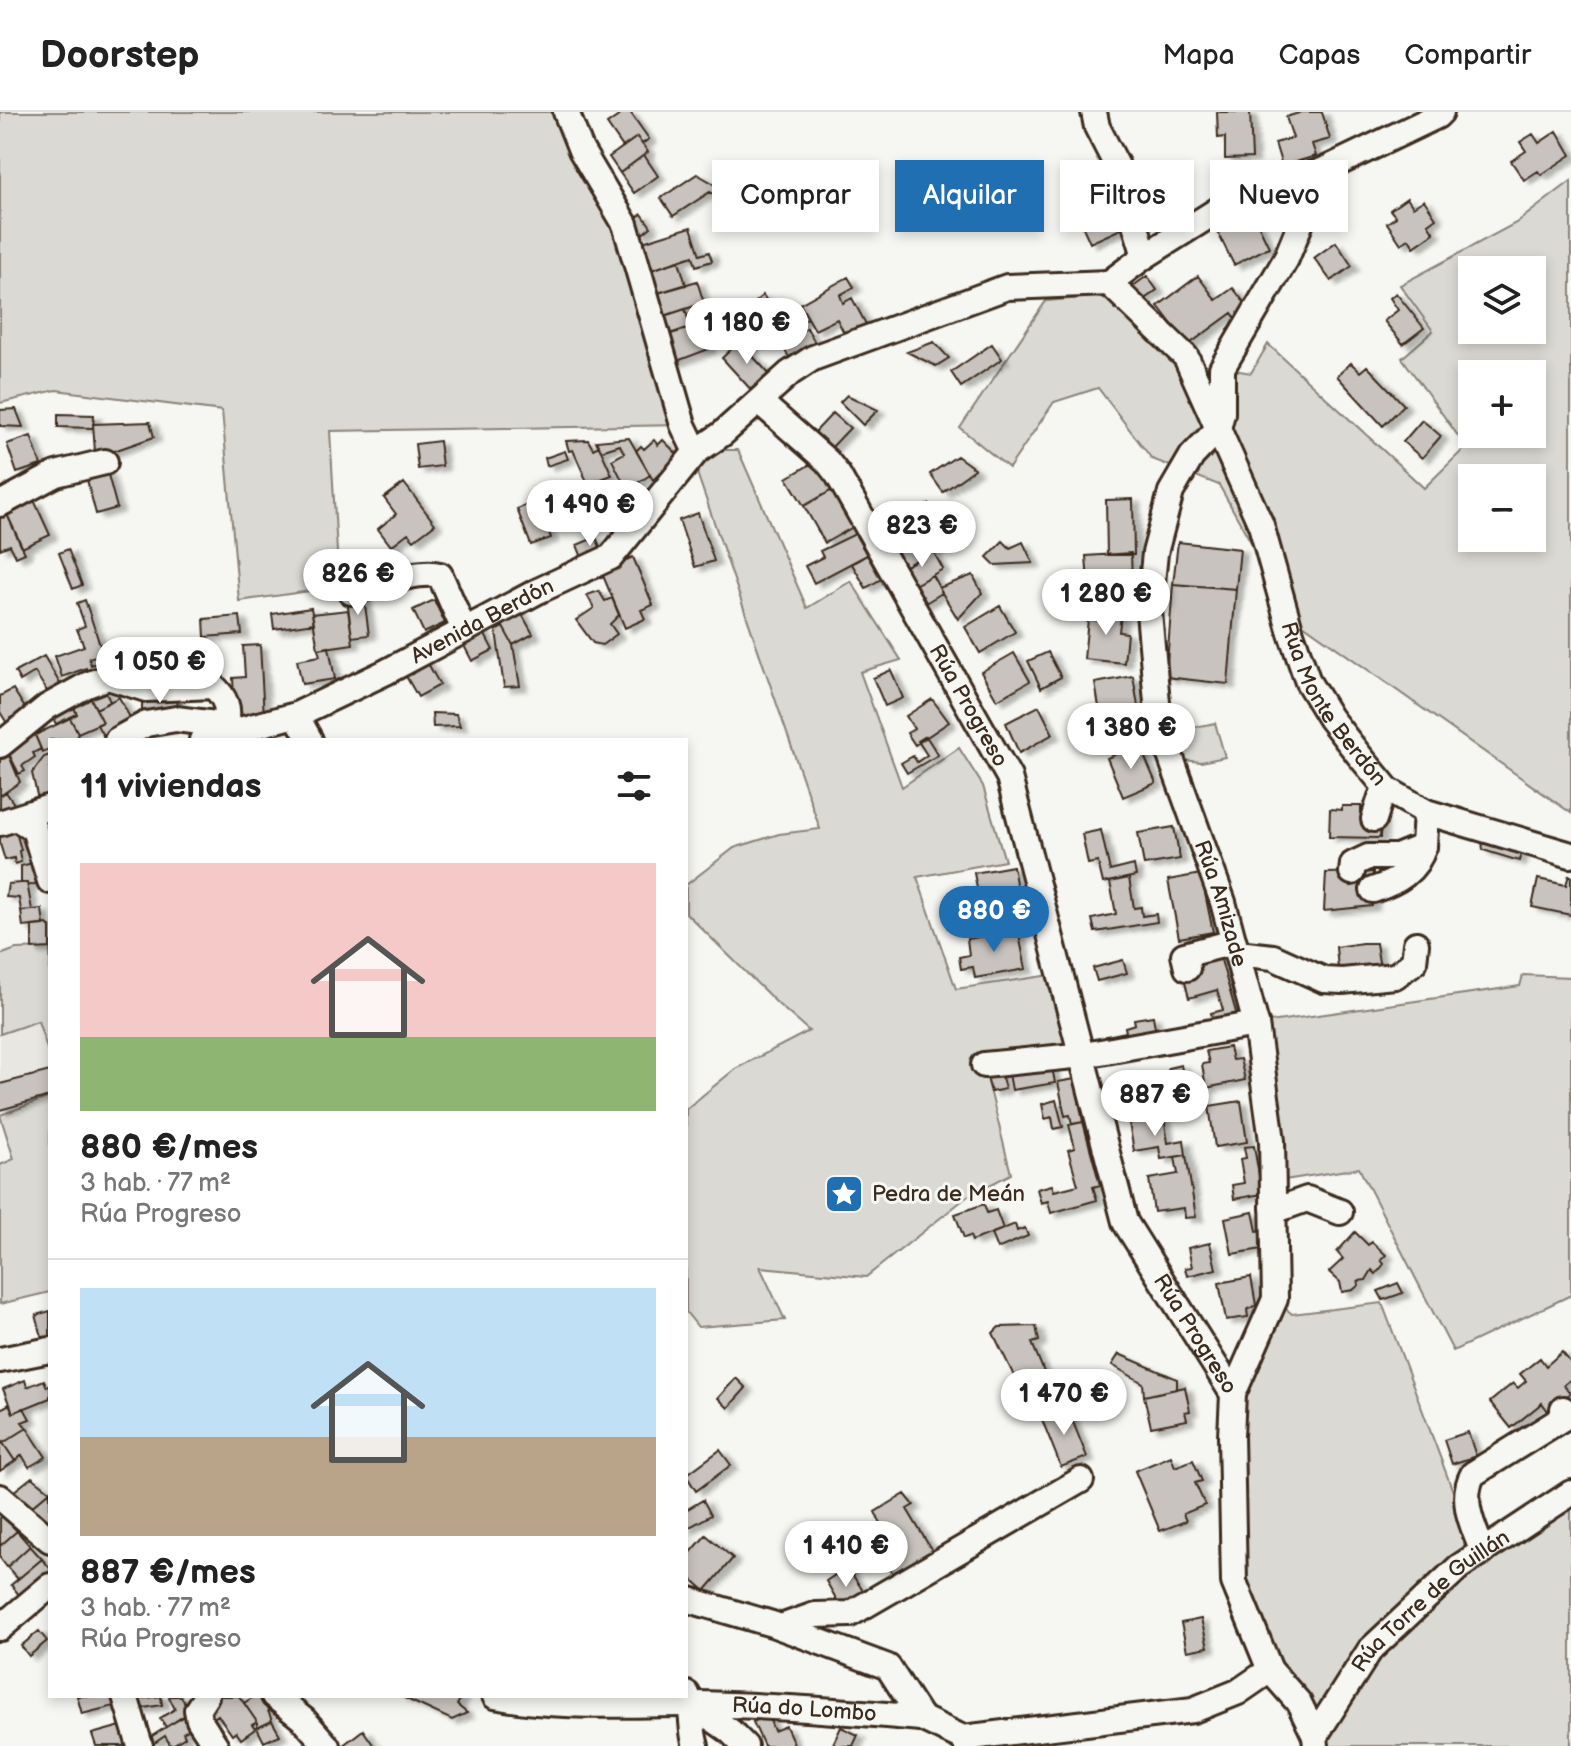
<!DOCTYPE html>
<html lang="es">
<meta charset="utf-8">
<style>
body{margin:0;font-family:"Balsamiq Sans",sans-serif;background:#f2f2f2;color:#222;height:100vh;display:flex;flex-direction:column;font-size:30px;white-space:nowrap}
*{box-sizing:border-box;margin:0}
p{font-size:26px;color:#767676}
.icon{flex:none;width:44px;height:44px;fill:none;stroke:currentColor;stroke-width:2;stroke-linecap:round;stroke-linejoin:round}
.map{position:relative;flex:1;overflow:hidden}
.panel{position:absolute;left:48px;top:626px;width:640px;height:960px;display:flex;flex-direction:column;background:#fff;border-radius:0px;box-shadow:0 4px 12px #0003}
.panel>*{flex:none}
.top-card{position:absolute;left:712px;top:48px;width:738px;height:72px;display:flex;gap:16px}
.fabs{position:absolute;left:1458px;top:144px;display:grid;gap:16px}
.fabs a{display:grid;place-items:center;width:88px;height:88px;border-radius:0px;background:#fff;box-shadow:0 4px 12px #0003;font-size:40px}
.price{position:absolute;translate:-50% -68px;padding:0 18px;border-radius:28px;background:#fff;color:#222;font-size:26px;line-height:52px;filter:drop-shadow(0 2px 4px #0008)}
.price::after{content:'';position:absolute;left:50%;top:48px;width:24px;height:18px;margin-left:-12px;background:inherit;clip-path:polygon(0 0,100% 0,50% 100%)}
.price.selected{background:#1f6fb2;color:#fff}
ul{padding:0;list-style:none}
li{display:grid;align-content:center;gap:16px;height:424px;padding:0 32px}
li+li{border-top:2px solid #e0e0e0}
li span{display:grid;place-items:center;height:248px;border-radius:0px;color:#555}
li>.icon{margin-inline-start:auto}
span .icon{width:144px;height:144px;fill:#fffc;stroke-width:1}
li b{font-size:34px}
h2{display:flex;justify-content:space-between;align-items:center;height:96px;padding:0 32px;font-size:34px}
.pill{padding:0 28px;border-radius:0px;background:#fff;box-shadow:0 4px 12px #0003;font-size:28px;line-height:72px}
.pill.selected{background:#1f6fb2;color:#fff}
header{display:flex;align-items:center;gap:48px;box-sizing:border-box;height:112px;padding:0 40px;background:#fff;border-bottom:2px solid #e0e0e0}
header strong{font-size:38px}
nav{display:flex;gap:44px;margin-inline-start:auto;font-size:28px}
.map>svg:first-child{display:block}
.built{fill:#e8e7e2}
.green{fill:#dad9d3;stroke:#8a8278;stroke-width:2;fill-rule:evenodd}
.building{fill:#c8c3be;stroke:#3b2a1e;stroke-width:2;filter:url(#shadow)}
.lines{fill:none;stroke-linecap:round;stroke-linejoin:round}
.minor-casing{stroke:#3b2a1e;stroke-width:30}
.minor{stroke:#f6f6f2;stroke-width:24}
.labels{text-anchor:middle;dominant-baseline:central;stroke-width:6;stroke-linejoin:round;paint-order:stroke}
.street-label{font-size:22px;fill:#3b2a1e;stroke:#f6f6f2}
.poi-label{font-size:22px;fill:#3b2a1e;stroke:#f6f6f2;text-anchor:start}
</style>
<header>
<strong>Doorstep</strong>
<nav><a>Mapa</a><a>Capas</a><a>Compartir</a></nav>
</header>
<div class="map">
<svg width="1571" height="1634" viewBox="0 0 1571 1634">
<defs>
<filter id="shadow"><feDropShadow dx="7" dy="4" stdDeviation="2" flood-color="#0004"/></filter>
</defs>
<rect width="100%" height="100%" fill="#f6f6f2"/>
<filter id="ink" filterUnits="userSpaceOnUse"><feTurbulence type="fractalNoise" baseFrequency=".0125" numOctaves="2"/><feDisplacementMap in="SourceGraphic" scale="16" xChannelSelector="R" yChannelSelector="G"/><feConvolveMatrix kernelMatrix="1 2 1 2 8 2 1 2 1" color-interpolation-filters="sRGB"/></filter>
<g filter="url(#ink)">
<!-- built -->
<path class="built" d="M39 909 50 946V985L0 1003V922Z"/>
<!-- green -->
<path class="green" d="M0 0H566L625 112 683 313 330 319 339 475 239 489 222 299 56 278 0 291Z
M1571 69V701L1293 505 1219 373 1152 347 1098 276 1054 290 1009 356 960 316 1046 189 1106 184 1171 247 1251 261 1268 232 1424 376 1466 335 1402 246 1433 219 1400 173 1516 111ZM1472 158H1532V218H1472ZM1472 262H1532V322H1472ZM1472 366H1532V426H1472Z
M719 338H738L807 496 851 469 901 548 860 560 902 675 959 636 983 674 1005 749 917 765 956 877 1050 863 1068 937 984 953 1011 1062 968 1084 866 1165 760 1155 785 1208 698 1215 686 1200V997L735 957 809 919 779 893 686 801V773L734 736 779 722 820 717 696 358Z
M1215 611 1225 645 1201 650 1184 648 1177 619Z
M50 836V946L38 909 0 922V843L16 837Z
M1523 863 1571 865V1183L1453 1239 1359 1056 1272 1070 1256 912 1520 874Z
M50 985V1180L0 1192V1053L14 1047 0 1003Z
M1275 1187 1292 1202 1382 1191 1477 1443 1571 1378V1634H1316L1234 1470 1231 1324Z"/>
<!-- building -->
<path class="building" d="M618 0H630L649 27 642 32 637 25 623 35 607 12 620 3Z
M1217 0H1250L1252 46 1225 47V25L1218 26Z
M1302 0H1322L1330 27 1312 32 1316 44 1282 54 1275 31 1293 26 1286 5Z
M1557 19 1571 43 1541 63 1538 59 1524 68 1511 49 1526 39 1520 30 1533 22 1539 31Z
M637 25 648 40 620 61 609 45Z
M644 43 658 64 634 81 620 61Z
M697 62 733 83 729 91 710 80 673 104 661 86Z
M1105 81 1121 117 1090 131 1074 95Z
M1407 86 1413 95 1424 88 1436 106 1428 112 1434 121 1414 135 1409 127 1401 132 1387 111 1396 105 1390 98Z
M642 102 651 115 641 123 631 109Z
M1254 104 1269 135 1234 153 1218 121Z
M691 115 700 143 709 140 712 149 696 154 693 144 645 160 636 132Z
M1336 130 1352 154 1331 169 1314 146Z
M679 149 686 173 651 183 645 160Z
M1147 164 1157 178 1139 191 1129 177Z
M1198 164 1216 188 1233 176 1251 199 1241 213 1232 201 1188 233 1158 194Z
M848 165 854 175 840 183 843 191 852 186 867 214 846 225 837 207 815 218 800 192Z
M697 169 704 191 658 206 651 183Z
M1396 181 1424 216 1403 232 1384 209 1398 198 1390 186Z
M763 183 772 196 760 206 750 194Z
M800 192 808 206 777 224 769 210Z
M685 197 691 216 664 224 658 206Z
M699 212 709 237 672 251 664 224Z
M807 216 818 236 792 251 781 231Z
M744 225 752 234 747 238 772 265 754 281 722 246Z
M934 230 949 246 936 254 907 240Z
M992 232 1002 247 961 275 951 260Z
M1351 251 1360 260 1367 254 1404 293 1383 314 1337 264Z
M847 283 878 298 863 313 840 290Z
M16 297 23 315 0 314V298Z
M833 301 850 316 831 336 815 320Z
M58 302 94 303 93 316 58 315Z
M1422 308 1441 324 1422 346 1403 330Z
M150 310 154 325 111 340H95L93 312Z
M31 324 41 353 17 361 7 332Z
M629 326 650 363 627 378 612 348 624 341 620 333 601 339 596 329Z
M588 328 593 337 599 334 612 363 588 372 573 338 569 339 566 329Z
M654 328 658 333 663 328 678 343 653 368 636 339 641 334 644 337Z
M439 329 442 354 418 357 415 332Z
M565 339 568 347 547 354 545 346Z
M957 344 975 357 943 380 930 362Z
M816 349 832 378 804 394 787 366Z
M107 359 117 396 96 402 86 364Z
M404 371 435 412 414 428 408 421 391 434 378 417 396 402 384 386Z
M562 374 566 385 573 383 575 388 556 395 550 379Z
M832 378 853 415 825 431 804 394Z
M1133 387 1134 443H1107L1106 388Z
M34 388 50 423 22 436 6 400Z
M537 389 551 426 531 433 517 397Z
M929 392 939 411 890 438 879 418Z
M6 400 25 441 16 445 10 433 0 437V403Z
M698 401 714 449 695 455 679 408Z
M939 411 949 430 900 457 890 438Z
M855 422 867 443 814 471 805 454 823 445 820 439Z
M596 425 602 440 583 448 577 433Z
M1003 429 1010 436 1023 430 1033 451 995 453 987 445Z
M1178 430 1240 437 1236 477 1173 472Z
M68 437 82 473 73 477 59 441Z
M933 439 943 457 911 475 900 457Z
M1131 441 1132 468 1088 471 1086 444Z
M867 443 881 467 866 476 852 452Z
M633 445 653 493 641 498 645 507 625 516 601 459Z
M932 463 942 481 922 493 911 475Z
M973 463 982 481 958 507 939 476Z
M1173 472 1236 477 1228 572 1166 565Z
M599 479 605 489 612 486 619 503 610 512 617 522 602 533 593 531 576 508 594 496 587 483Z
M364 485 369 523 352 525 347 487Z
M85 488 103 542 89 546 91 553 97 551 101 560 89 564 86 556 62 565 55 544 84 534 77 517 85 514 77 491Z
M434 488 445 511 424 521 413 498Z
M1105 491 1122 493 1119 520 1127 521 1124 551 1084 547 1088 507 1103 509Z
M1000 494 1015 520 980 541 965 515Z
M311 496 314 511 274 517 272 502Z
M519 497 533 522 513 533 499 508Z
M348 498 353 532 318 537 312 502Z
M240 504 242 522 205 525 204 507Z
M481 515 493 538 472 549 460 526Z
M503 515 513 533 520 574 504 575 496 519Z
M160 529 165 558 154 560V565L139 567 136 545 145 543 144 531Z
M260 533 264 605 235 606 233 566 245 565 243 534Z
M329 535 335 567 302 572 297 548 320 544 318 537Z
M1048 540 1061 565 1041 576 1028 549Z
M1014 541 1030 569 997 588 981 560Z
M44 544 63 577 50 584 35 560 20 569 15 560Z
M425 546 440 573 418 585 403 559Z
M891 558 903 586 885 594 873 566Z
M1133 564 1139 600 1101 607 1095 571Z
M113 576 106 580 110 590 96 597 87 579Z
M13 577 30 604 10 616 0 600V584Z
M177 581 178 603 142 604V582Z
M90 585 103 610 78 621 70 606 77 602 73 594Z
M119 585 135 615 109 628 105 627 97 613 103 610 96 597Z
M932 587 949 610 915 633 907 621 914 617 906 604Z
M72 591 77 602 56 612 50 601Z
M1039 594 1053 622 1019 641 1006 611Z
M432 601 456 602 460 614 433 615Z
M70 606 78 621 76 627 50 628V637L42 640 35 623Z
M1144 608 1148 619 1113 632 1108 617Z
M37 609 44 619 35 623 41 637 33 641 35 645 22 654 25 659 19 662 6 636Z
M926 624 938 643 907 661 901 651 913 644 917 650 927 643 918 629Z
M1139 632 1156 671 1123 685 1107 646Z
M6 636 20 670 0 684V641Z
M50 643V690L39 692 32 661 44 645Z
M6 680 14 692 0 701V684Z
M1342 694H1361V704L1381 707 1380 726 1329 725 1330 697 1342 698Z
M1174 715 1180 747 1144 753 1138 721Z
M15 716 21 738 19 739 21 750 15 752 14 746 5 748 0 732V719Z
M1101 718 1110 759 1134 753 1136 764 1103 771 1098 750 1088 752 1082 722Z
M1482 729 1521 741 1519 749 1483 738Z
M40 749 46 768 28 774 27 771H21V754Z
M1013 754 1021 800 983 807 974 761Z
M1373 760 1372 794 1324 799 1326 761Z
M1201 762 1213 820 1179 826 1168 768Z
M1569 763 1571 764V803L1532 795 1538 767 1566 773Z
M1129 766 1134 796 1141 795 1142 804 1156 802 1157 810 1095 820 1092 807 1116 802 1110 770Z
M21 771H27L32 798 21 799 19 786 6 785 8 772Z
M42 797 44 813 23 815 21 799Z
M47 812 50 815V836L32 837V814Z
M1018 818 1026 857 975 866 973 855 961 857 959 845 969 843 967 827Z
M1362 831H1376L1380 857 1347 861 1346 856H1338L1336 835Z
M1219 841 1237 904 1213 911 1211 901 1223 898 1217 878 1189 886 1182 858Z
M1123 848 1127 861 1097 869 1093 856Z
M1153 904 1156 921 1107 931 1106 924 1126 920 1125 915 1135 912 1134 907Z
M1229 935 1232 948 1240 947 1245 968 1206 976 1202 952 1209 951 1206 939Z
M1181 953 1188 987 1155 994 1149 966 1169 962 1168 956Z
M1052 955 1055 971 1012 978 1009 962Z
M1000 958 1005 977 991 980 986 962Z
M50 959V984L0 998V972Z
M1075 967 1083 1010 1072 1012 1070 1003 1065 1004 1058 970Z
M1056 988 1063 1015 1054 1017 1052 1005 1045 1007 1042 992Z
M1241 989 1247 1030 1215 1035 1209 994Z
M1164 1005 1168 1031 1184 1028 1186 1043 1161 1047 1159 1035 1134 1039 1129 1011Z
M1083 1010 1100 1073 1093 1075 1097 1088 1051 1101 1048 1089 1041 1091 1037 1077 1052 1073 1054 1079 1078 1073 1068 1038 1075 1036 1069 1013Z
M1254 1034 1262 1082 1234 1087 1232 1073 1244 1071 1240 1047 1246 1046 1244 1035Z
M1186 1043 1196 1105 1185 1106 1184 1096 1154 1100 1149 1067 1178 1062 1175 1045Z
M984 1092 987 1101 996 1098 1003 1117 972 1129 970 1124 964 1126 955 1102Z
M1253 1100 1257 1119 1265 1118 1268 1136 1232 1142 1225 1106Z
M1015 1112 1017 1119 1025 1116 1028 1124 997 1137 991 1122Z
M1355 1120 1368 1133 1372 1130 1386 1143 1381 1148 1384 1152 1376 1162 1372 1158 1366 1168 1358 1169 1359 1173 1353 1178 1342 1180 1340 1170 1329 1160 1343 1147 1337 1140Z
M1210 1131 1216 1157 1187 1164 1185 1156 1192 1155 1188 1136Z
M1251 1165 1256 1193 1247 1198 1248 1205 1226 1208 1219 1171Z
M1398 1171 1403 1181 1383 1188 1378 1179Z
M50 1199V1235L45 1236 36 1203Z
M1036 1214 1039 1229 1032 1231 1044 1260 1017 1270 993 1221 999 1215Z
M1562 1240 1571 1251V1267L1564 1273 1570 1281 1548 1299 1542 1291 1511 1316 1490 1290 1513 1271 1518 1276 1526 1269 1520 1262 1540 1246 1546 1254Z
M1119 1242 1177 1267V1277L1144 1284 1143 1271 1112 1253Z
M736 1266 746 1276 728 1296 718 1286Z
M25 1268 27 1275 44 1268 47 1275 50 1273V1286L13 1301 3 1277Z
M1185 1275 1190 1299 1185 1300 1187 1308 1151 1315 1144 1284Z
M10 1292 13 1301 24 1296 30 1307 22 1310 27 1316 3 1331 0 1327V1297Z
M1067 1295 1087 1345 1061 1355 1041 1305Z
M27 1316 46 1345 29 1355 22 1343 15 1349 3 1331Z
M1468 1320 1476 1344 1452 1352 1444 1328Z
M3 1331 15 1349 0 1359V1333Z
M720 1338 731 1353 696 1379 686 1363Z
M1171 1344 1175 1355 1193 1348 1202 1369 1195 1371 1205 1393 1183 1402 1186 1409 1160 1419 1135 1359Z
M32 1365 50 1379 28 1398 8 1384Z
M50 1379V1410L43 1417 28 1398Z
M905 1382 914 1393 907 1397 937 1447 899 1471 884 1447 895 1441 875 1400Z
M703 1388 711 1403 686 1417V1398Z
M3 1404 17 1419 0 1434V1406Z
M17 1419 30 1434 7 1455 0 1446V1434Z
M706 1423 733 1446 705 1479 686 1462V1446Z
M30 1434 42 1447 18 1467 7 1455Z
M42 1447 50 1456V1467L24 1489 11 1473Z
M847 1455 868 1486 842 1497 826 1469Z
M1201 1507 1208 1535 1187 1539 1181 1511Z
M39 1519 47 1529 29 1544 21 1534Z
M77 1584H116L118 1593 82 1602Z
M161 1584 162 1593 132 1598 131 1588Z
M171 1584H181L190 1601 166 1615 160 1606 175 1597 169 1585Z
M221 1584H239L257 1610 252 1613 255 1617 241 1627 236 1620 232 1623 218 1603 211 1608 203 1596Z
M255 1584H262L272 1609 257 1616V1610L244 1591Z
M400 1584H462L457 1593 467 1601 452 1608Z
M185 1603 193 1615 183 1621 185 1625 171 1634 165 1624 153 1632 149 1626Z
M768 1603 774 1619 786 1614 795 1634H764L753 1610Z
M272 1609 280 1623 264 1630 257 1616Z
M128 1612 134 1634H96L92 1622Z
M841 1615 858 1623 853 1634H832Z
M363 1618 374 1634H342Z"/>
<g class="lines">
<defs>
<g id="minor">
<path d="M566 0 581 38 625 112 683 313 696 340"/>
<path d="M1094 0 1097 15 1117 54 1145 144"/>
<path d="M1322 59 1437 4 1441 0"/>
<path id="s1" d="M1109 171 1186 245 1261 413 1291 521 1308 570 1330 606 1359 643 1388 678 1426 700 1571 743"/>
<path d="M1109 171 1145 144 1226 93 1322 59 1286 147 1222 256V301L1218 317"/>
<path id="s2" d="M760 290 827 349 838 363 1009 665 1125 1110 1233 1282 1231 1324 1234 1470 1270 1558 1299 1591 1315 1624 1316 1634"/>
<path id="s3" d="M1218 317 1192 344 1171 380 1155 441 1149 500 1159 613 1223 790 1232 824 1256 912 1272 1029 1275 1187 1233 1282"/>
<path d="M0 392 56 362 105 350"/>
<path d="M351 480C375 474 417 457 440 463L464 518"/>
<path d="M296 603 310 628"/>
<path id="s4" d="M202 628 296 603 386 560 538 479 611 445 696 340 722 322 790 261 813 246 1007 175 1109 171"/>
<path d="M0 633 47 595 87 573 108 565 146 577 213 574C224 584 232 598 224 613L176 607 146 612 117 628"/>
<path d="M18 707 34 717 50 769"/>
<path d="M1374 707 1381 685 1388 678"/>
<path d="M0 711 50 695"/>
<path d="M1352 760 1353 752 1368 745H1397L1424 734 1426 700"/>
<path d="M1373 778C1397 770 1416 760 1424 734"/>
<path d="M1237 841 1273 845 1324 868 1342 869 1395 864 1414 850 1416 832"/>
<path d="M1187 856 1184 843 1234 830"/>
<path d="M984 953 1084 943 1256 912"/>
<path d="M1273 1095 1282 1096 1307 1087 1340 1100"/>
<path d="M0 1248 50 1238"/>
<path d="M0 1385 50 1428"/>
<path d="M1483 1440C1473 1415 1459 1387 1473 1362L1563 1306V1297"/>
<path d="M686 1487 772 1512 888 1555 921 1606 963 1626 967 1634"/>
<path d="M781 1515 815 1503 850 1502 1081 1368"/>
<path d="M0 1516 50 1474"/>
<path d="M687 1582C694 1599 690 1617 696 1634"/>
<path d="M125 1584 140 1634"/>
<path d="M206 1584 197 1598 199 1608 216 1634"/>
<path d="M274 1584 304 1608 327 1634"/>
<path id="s5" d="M495 1584C559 1597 625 1592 690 1592 767 1593 844 1599 921 1606"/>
<path d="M691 1592 730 1619 745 1634"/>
<path id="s6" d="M1315 1624 1370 1538 1459 1455 1571 1381"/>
<path d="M963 1626 1193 1598 1238 1580 1270 1558"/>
</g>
</defs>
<!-- minor casing -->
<use href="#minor" class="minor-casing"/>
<!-- minor -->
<use href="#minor" class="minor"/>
</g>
</g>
<!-- icons -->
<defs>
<symbol id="sight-square" viewBox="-11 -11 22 22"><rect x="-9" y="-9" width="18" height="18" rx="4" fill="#1f6fb2" stroke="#f6f6f2"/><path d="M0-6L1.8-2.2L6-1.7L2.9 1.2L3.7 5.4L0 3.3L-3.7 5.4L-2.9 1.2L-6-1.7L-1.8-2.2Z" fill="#fff"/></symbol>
</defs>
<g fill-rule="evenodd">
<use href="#sight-square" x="822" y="1060" width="44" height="44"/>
</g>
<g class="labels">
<!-- street labels -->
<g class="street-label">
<text stroke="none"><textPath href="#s4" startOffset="306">Avenida Berdón</textPath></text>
<text stroke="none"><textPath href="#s1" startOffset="486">Rúa Monte Berdón</textPath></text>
<text stroke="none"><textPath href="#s2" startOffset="372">Rúa Progreso</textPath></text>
<text stroke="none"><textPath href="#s3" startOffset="504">Rúa Amizade</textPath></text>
<text stroke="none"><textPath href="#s2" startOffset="1046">Rúa Progreso</textPath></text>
<text stroke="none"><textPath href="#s6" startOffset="180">Rúa Torre de Guillán</textPath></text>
<text stroke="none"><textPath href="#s5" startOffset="310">Rúa do Lombo</textPath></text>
</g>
<!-- poi labels -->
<g class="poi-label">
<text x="872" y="1082">Pedra de Meán</text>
</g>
</g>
</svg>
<div class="fabs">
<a><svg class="icon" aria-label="layers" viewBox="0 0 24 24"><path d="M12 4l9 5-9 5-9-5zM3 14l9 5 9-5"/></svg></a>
<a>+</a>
<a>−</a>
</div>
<b class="price" style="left:747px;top:254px">1 180 €</b>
<b class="price" style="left:590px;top:436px">1 490 €</b>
<b class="price" style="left:922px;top:457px">823 €</b>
<b class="price" style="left:358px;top:505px">826 €</b>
<b class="price" style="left:1106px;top:525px">1 280 €</b>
<b class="price" style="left:160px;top:593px">1 050 €</b>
<b class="price" style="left:1131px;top:659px">1 380 €</b>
<b class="price selected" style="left:994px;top:842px">880 €</b>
<b class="price" style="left:1155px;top:1026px">887 €</b>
<b class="price" style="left:1064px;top:1325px">1 470 €</b>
<b class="price" style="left:846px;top:1477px">1 410 €</b>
<div class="top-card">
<a class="pill">Comprar</a>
<a class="pill selected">Alquilar</a>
<a class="pill">Filtros</a>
<a class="pill">Nuevo</a>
</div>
<section class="panel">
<h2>11 viviendas<svg class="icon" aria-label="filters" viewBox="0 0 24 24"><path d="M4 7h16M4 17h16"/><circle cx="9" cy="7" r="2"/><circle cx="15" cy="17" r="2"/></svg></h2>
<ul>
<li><span style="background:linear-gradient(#f6c9c9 70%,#8fb573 0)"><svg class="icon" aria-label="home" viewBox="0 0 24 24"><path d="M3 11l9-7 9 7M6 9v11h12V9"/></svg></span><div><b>880 €/mes</b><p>3 hab. · 77 m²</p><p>Rúa Progreso</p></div></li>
<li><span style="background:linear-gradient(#bfe0f5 60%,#b9a48a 0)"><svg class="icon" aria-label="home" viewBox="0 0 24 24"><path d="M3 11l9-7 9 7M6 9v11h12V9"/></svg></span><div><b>887 €/mes</b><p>3 hab. · 77 m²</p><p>Rúa Progreso</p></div></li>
</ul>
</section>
</div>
